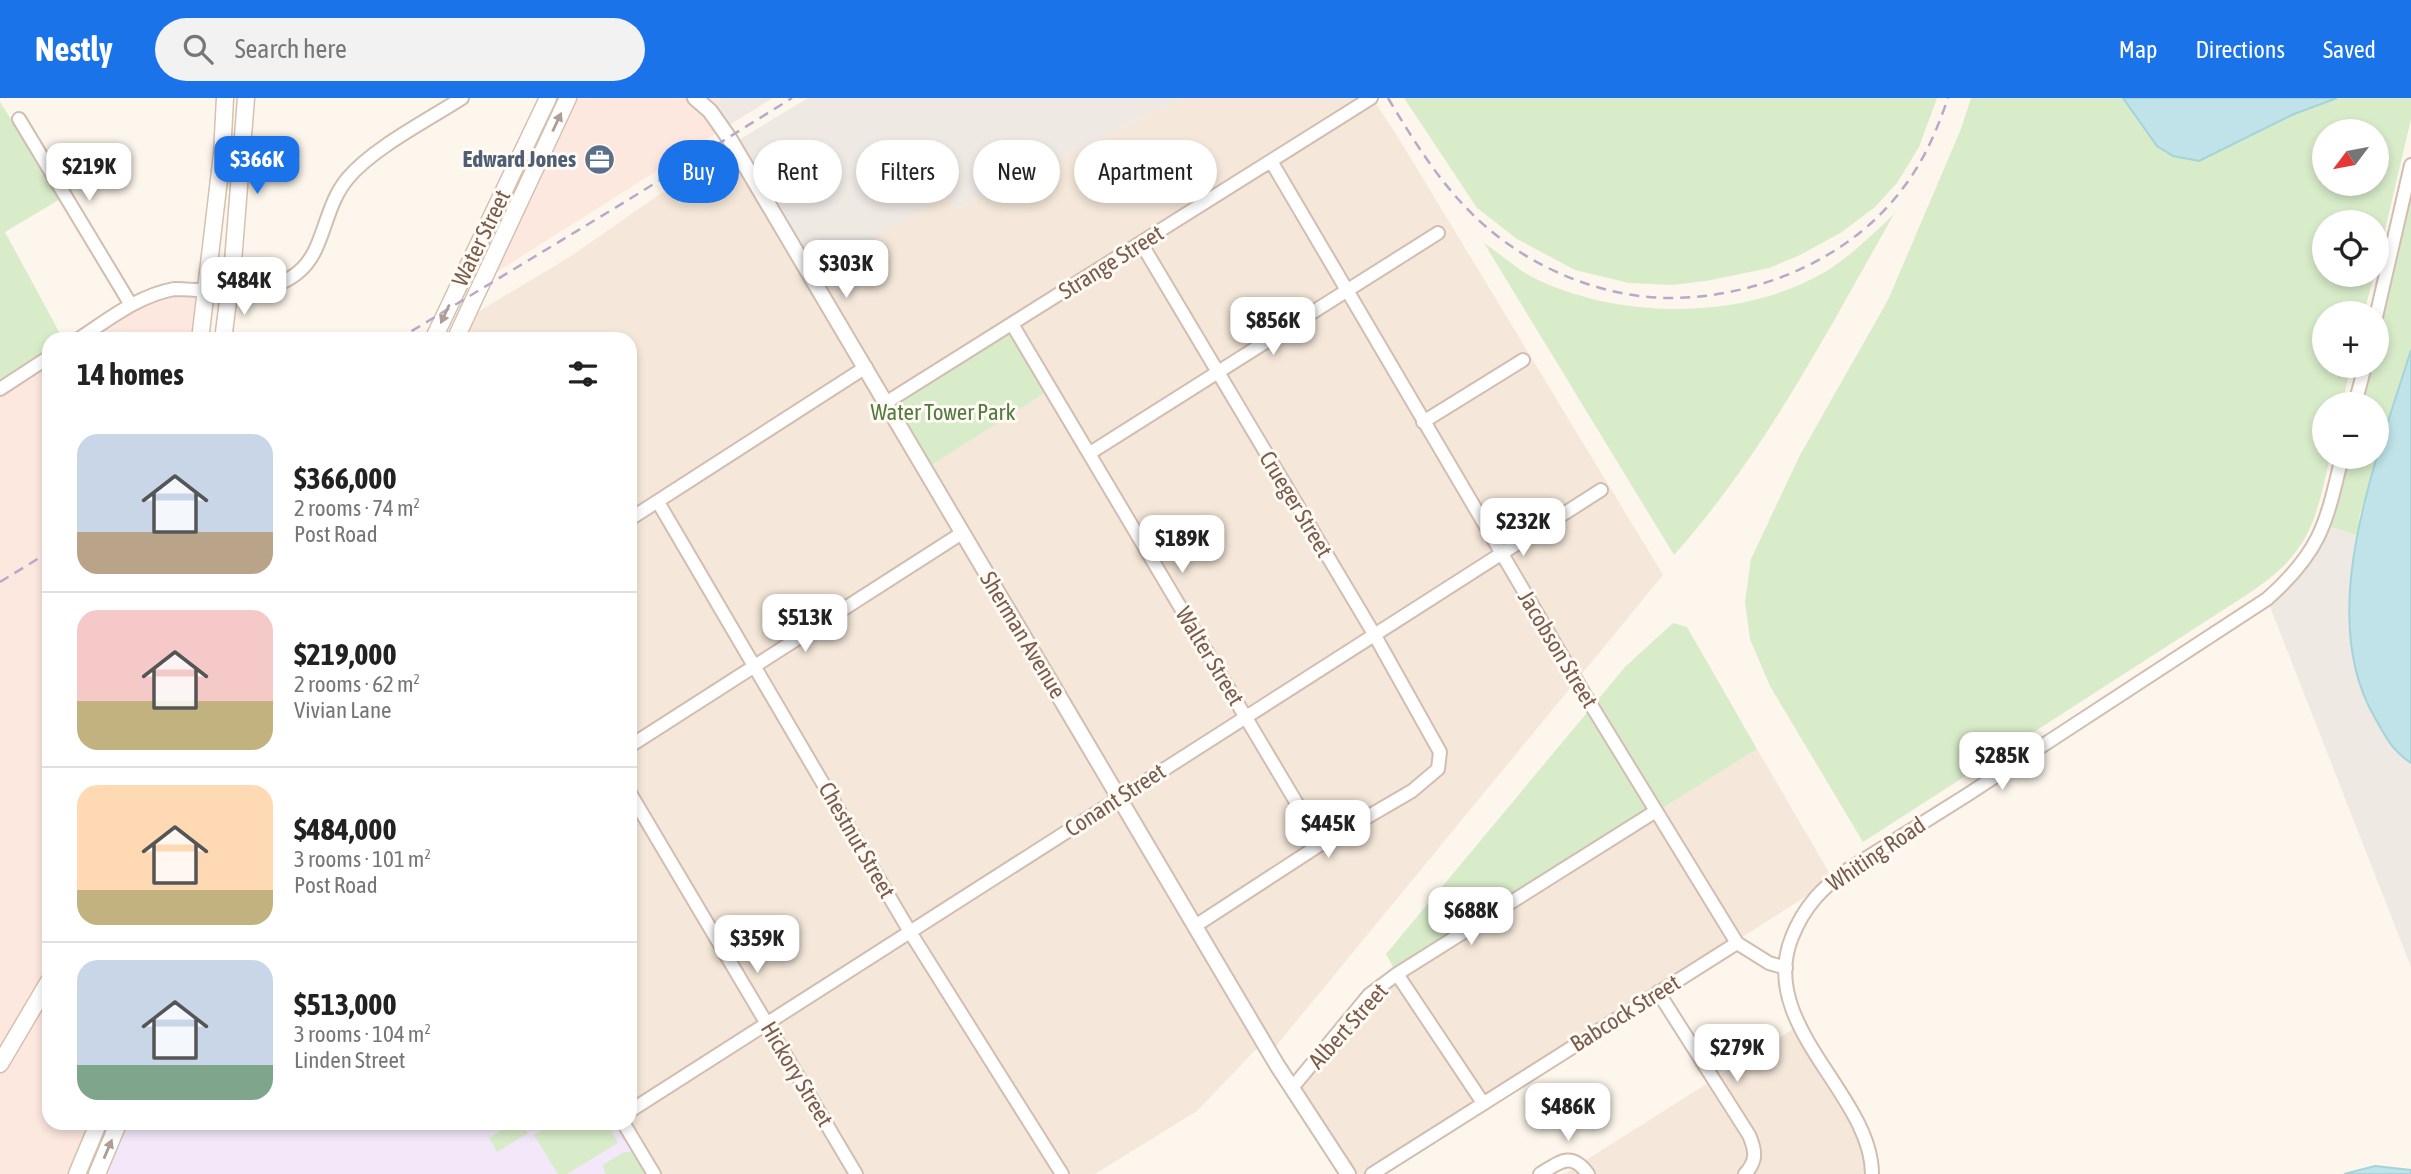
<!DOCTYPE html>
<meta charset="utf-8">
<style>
body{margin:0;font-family:"Asap Condensed",sans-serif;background:#f2f2f2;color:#222;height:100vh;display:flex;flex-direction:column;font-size:26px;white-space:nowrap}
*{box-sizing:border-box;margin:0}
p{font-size:23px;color:#767676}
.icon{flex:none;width:38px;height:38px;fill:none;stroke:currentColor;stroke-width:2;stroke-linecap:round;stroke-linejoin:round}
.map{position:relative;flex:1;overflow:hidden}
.drawer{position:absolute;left:42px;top:234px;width:595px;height:798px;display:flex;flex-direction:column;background:#fff;border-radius:21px;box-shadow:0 4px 10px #0003}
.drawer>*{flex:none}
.guide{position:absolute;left:658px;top:42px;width:665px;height:63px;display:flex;gap:14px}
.needle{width:46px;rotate:238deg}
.fabs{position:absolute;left:2312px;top:21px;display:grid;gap:14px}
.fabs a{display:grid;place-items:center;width:77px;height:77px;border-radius:50%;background:#fff;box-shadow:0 4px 10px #0003;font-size:35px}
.price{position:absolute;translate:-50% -60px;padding:0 16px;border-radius:14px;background:#fff;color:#222;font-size:23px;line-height:46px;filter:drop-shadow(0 2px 4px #0008)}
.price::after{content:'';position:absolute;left:50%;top:42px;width:21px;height:16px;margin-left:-10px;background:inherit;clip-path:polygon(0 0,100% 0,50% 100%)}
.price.current{background:#1a73e8;color:#fff}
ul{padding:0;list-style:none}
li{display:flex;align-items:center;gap:21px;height:175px;padding:0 35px}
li+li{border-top:2px solid #e0e0e0}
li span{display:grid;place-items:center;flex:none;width:196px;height:140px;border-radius:21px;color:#555}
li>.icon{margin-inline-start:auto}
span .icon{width:84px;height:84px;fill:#fffc;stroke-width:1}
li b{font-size:30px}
h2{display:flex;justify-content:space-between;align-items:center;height:84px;padding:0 35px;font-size:30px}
.pill{padding:0 24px;border-radius:32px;background:#fff;box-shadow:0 4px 10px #0003;font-size:24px;line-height:63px}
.pill.current{background:#1a73e8;color:#fff}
header{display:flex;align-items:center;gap:42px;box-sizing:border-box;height:98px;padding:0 35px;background:#1a73e8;color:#fff}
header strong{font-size:33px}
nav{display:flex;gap:38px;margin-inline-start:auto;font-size:24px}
.search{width:490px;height:63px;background:#f2f2f2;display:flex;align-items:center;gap:18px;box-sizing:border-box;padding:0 24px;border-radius:38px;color:#767676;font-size:26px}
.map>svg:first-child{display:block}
.residential{fill:#f5e8da}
.commercial{fill:#fde8e0}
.industrial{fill:#efe9e4}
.education{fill:#f3e8fa}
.green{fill:#d8ecc9;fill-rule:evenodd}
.water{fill:#bfe3e8;stroke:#a5d3da;stroke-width:2}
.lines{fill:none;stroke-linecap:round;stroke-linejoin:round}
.minor-casing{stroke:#d1beb0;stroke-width:16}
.tertiary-casing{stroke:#d1beb0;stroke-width:18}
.secondary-casing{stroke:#d6c0b0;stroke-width:19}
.minor{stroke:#fff;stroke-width:12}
.tertiary{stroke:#fff;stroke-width:14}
.secondary{stroke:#fff;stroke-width:16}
.rail{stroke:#b9a8c9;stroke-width:2.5;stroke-dasharray:10 7;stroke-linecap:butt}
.oneway{fill:#af9d94}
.labels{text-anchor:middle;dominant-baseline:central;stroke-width:6;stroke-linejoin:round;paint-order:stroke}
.service-label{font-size:23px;font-weight:bold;fill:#4e5e75;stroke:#fffaf3;text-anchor:end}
.street-label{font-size:23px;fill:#7a5c4d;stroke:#fffaf3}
.park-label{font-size:23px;fill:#537a41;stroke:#fffaf3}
</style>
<header>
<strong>Nestly</strong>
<div class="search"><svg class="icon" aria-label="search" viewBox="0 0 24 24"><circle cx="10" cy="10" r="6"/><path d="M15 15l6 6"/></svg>Search here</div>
<nav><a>Map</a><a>Directions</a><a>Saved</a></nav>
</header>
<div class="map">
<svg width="2411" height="1076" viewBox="0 0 2411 1076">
<rect width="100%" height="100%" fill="#fdf6ec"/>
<!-- residential -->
<path class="residential" d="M1182 0H1372L1396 36 1663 477 1276 948 989 477 1263 944 1197 1013 1095 1076H654L630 1026V242H463V223L571 158 732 46 811 176 947 96 956 111Z
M1757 651 1833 781 1372 1076H1348L1292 990 1369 897 1397 876Z
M1798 928 1861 1031 1872 1076H1564Z"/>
<!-- commercial -->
<path class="commercial" d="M568 0H722L710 13 723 31 481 184Z
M207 192 200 241 77 242 149 198Z
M49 259V1026H98L77 1076H0V291Z"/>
<!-- industrial -->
<path class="industrial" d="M722 0H773L723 31 710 13Z
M808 0H1182L956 111 947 97 810 176 732 46Z
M2324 427 2357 437 2350 490 2395 654 2411 665V869L2267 501Z"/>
<!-- education -->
<path class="education" d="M118 1026H624L654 1076H97Z"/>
<!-- green -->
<path class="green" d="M1404 0H1937L1919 49 1897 85 1875 109 1842 134 1800 157 1769 170 1706 183 1672 187 1629 185 1575 172 1517 141 1477 110Z
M1971 0H2123L2157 48 2253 36 2294 16 2337 0H2411V21L2377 166 2376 124H2324V177H2374L2364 215H2324V268H2351L2342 306H2324V359H2330C2315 427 2309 455 2248 496L1863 744 1770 588 1750 541 1745 504 1751 461 1800 357 1888 202 1961 31ZM2324 33H2376V86H2324Z
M0 4 62 100 5 134 63 241 49 242V252L0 284Z
M2411 67V252L2360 416 2357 437 2324 427 2342 359H2376V306H2355L2365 268H2376L2377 219Z
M1894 116C1827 234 1765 355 1674 457L1484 145C1500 156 1516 170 1532 179 1618 222 1741 223 1825 174 1851 158 1872 137 1894 116Z
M1012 226 1051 291 925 371 887 304Z
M1673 525 1687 529 1757 651 1397 876 1386 856 1625 569Z
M512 1026H522L528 1035 497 1054 489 1040Z
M553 1026H608L618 1045 567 1076H558L534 1037Z
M624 1054H632L637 1057 649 1076H606L603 1069 604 1066Z"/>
<!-- water -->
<path class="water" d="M2123 0H2337L2294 16 2199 63 2173 58 2157 48Z
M2411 252V665C2391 651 2387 641 2375 620 2313 515 2378 359 2411 252Z
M2375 1068 2411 1072V1076H2344Z"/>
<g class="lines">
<defs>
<path id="minor" d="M19 21 131 207
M1271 63 1585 597 1737 845 1769 865 1786 870
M1141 145 1374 536 1440 654 1438 671 1412 693 1321 746 1195 828
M2376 219 2411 67
M1012 226 1321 746
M77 242C108 222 137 198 174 191 224 192 293 206 317 148 327 125 331 100 348 80 373 50 428 22 462 0
M0 291 49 259
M887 304 1371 0
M2355 306 2365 268
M1423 324 1523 262
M1090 355 1438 135
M658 404 910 834 1062 1076
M630 421 866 269
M630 648 962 435
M630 695 856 1076
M1397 876 1483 1005
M1658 894 1749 1037C1756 1053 1757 1063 1745 1076
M1292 990 1369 897 1397 876 1656 713
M630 1013 1601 392
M624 1026 654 1076
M1372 1076 1737 845
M1540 1076C1560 1064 1571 1053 1588 1076
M1872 1076C1872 997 1756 927 1792 839 1804 809 1822 789 1849 771L1967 697 2267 501C2321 453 2326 426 2342 359"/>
<path id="tertiary" d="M695 0 710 13 729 40 1277 967 1348 1076"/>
<path id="secondary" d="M200 242 222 56 225 0
M223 242 233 164 246 0
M433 242 548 0
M455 242 568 0
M0 966 49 883
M77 1076 98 1026
M97 1076 118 1026"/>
</defs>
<!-- minor casing -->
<use href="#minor" class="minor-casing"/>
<!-- tertiary casing -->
<use href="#tertiary" class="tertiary-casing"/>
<!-- secondary casing -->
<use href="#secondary" class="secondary-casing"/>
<!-- minor -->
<use href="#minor" class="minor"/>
<!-- tertiary -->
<use href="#tertiary" class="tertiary"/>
<!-- secondary -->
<use href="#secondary" class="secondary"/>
<!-- rail -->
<path class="rail" d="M1388 0C1421 55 1454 108 1508 146 1553 178 1611 199 1666 200 1754 201 1850 162 1903 90 1924 63 1937 32 1948 0
M397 242 628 102 792 0
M0 484 49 454"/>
</g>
<!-- one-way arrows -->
<defs><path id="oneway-solid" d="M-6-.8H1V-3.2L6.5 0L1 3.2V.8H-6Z" transform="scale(1.75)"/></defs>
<g class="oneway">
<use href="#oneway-solid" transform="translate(557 24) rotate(-65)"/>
<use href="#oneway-solid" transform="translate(445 216) rotate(115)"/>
<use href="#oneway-solid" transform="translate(108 1051) rotate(-67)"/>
</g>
<!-- icons -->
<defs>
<symbol id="office-disc" viewBox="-11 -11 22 22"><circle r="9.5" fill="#5c6f8a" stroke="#fffaf3"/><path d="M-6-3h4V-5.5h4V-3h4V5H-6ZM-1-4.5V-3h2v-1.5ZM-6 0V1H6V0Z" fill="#fff"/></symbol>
</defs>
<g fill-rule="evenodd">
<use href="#office-disc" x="582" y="44" width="35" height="35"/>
</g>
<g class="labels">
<!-- service labels -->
<g class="service-label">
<text x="576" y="61">Edward Jones</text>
</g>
<!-- street labels -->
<g class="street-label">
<text transform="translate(481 140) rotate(-64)">Water Street</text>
<text transform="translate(1111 164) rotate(-32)">Strange Street</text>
<text transform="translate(1296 406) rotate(59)">Crueger Street</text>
<text transform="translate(1023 537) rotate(59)">Sherman Avenue</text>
<text transform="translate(1558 551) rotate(59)">Jacobson Street</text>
<text transform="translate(1210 558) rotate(59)">Walter Street</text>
<text transform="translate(1115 702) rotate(-33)">Conant Street</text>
<text transform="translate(857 742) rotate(60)">Chestnut Street</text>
<text transform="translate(1876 756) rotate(-34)">Whiting Road</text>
<text transform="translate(1625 915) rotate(-32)">Babcock Street</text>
<text transform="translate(1348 928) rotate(-48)">Albert Street</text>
<text transform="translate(797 976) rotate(59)">Hickory Street</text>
</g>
<!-- park labels -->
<g class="park-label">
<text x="943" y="314">Water Tower Park</text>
</g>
</g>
</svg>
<div class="fabs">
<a><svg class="needle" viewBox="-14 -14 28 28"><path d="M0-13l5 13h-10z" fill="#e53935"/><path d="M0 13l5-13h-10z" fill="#767676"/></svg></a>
<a><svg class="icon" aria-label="locate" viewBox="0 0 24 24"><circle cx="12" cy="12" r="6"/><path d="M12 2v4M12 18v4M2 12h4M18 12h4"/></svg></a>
<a>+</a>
<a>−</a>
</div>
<b class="price current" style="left:257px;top:98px">$366K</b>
<b class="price" style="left:89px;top:105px">$219K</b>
<b class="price" style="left:846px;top:202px">$303K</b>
<b class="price" style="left:244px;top:219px">$484K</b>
<b class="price" style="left:1273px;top:259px">$856K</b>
<b class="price" style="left:1523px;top:460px">$232K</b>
<b class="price" style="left:1182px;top:477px">$189K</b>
<b class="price" style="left:805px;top:556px">$513K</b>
<b class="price" style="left:2002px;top:694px">$285K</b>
<b class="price" style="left:1328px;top:762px">$445K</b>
<b class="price" style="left:1471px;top:849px">$688K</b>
<b class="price" style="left:757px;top:877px">$359K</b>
<b class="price" style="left:1737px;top:986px">$279K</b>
<b class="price" style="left:1568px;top:1045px">$486K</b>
<div class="guide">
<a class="pill current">Buy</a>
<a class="pill">Rent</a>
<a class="pill">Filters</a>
<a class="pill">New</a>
<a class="pill">Apartment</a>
</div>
<section class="drawer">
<h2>14 homes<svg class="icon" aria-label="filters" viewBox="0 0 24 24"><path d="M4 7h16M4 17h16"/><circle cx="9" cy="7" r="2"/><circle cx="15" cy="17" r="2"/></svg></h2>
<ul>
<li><span style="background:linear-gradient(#c9d6e8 70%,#b9a48a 0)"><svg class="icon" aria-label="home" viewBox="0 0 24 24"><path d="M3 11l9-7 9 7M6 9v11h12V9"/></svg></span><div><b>$366,000</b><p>2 rooms · 74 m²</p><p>Post Road</p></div></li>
<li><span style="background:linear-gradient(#f6c9c9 65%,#c2b280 0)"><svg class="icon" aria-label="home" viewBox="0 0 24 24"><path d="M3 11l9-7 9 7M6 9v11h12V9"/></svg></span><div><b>$219,000</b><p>2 rooms · 62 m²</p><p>Vivian Lane</p></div></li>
<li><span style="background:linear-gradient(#ffd9b3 75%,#c2b280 0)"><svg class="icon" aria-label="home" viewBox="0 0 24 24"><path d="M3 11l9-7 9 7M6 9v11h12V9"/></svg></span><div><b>$484,000</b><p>3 rooms · 101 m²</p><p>Post Road</p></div></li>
<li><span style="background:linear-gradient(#c9d6e8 75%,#7fa58c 0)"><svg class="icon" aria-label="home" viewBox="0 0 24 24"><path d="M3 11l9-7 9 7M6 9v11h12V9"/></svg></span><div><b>$513,000</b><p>3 rooms · 104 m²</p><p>Linden Street</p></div></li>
</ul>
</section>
</div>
